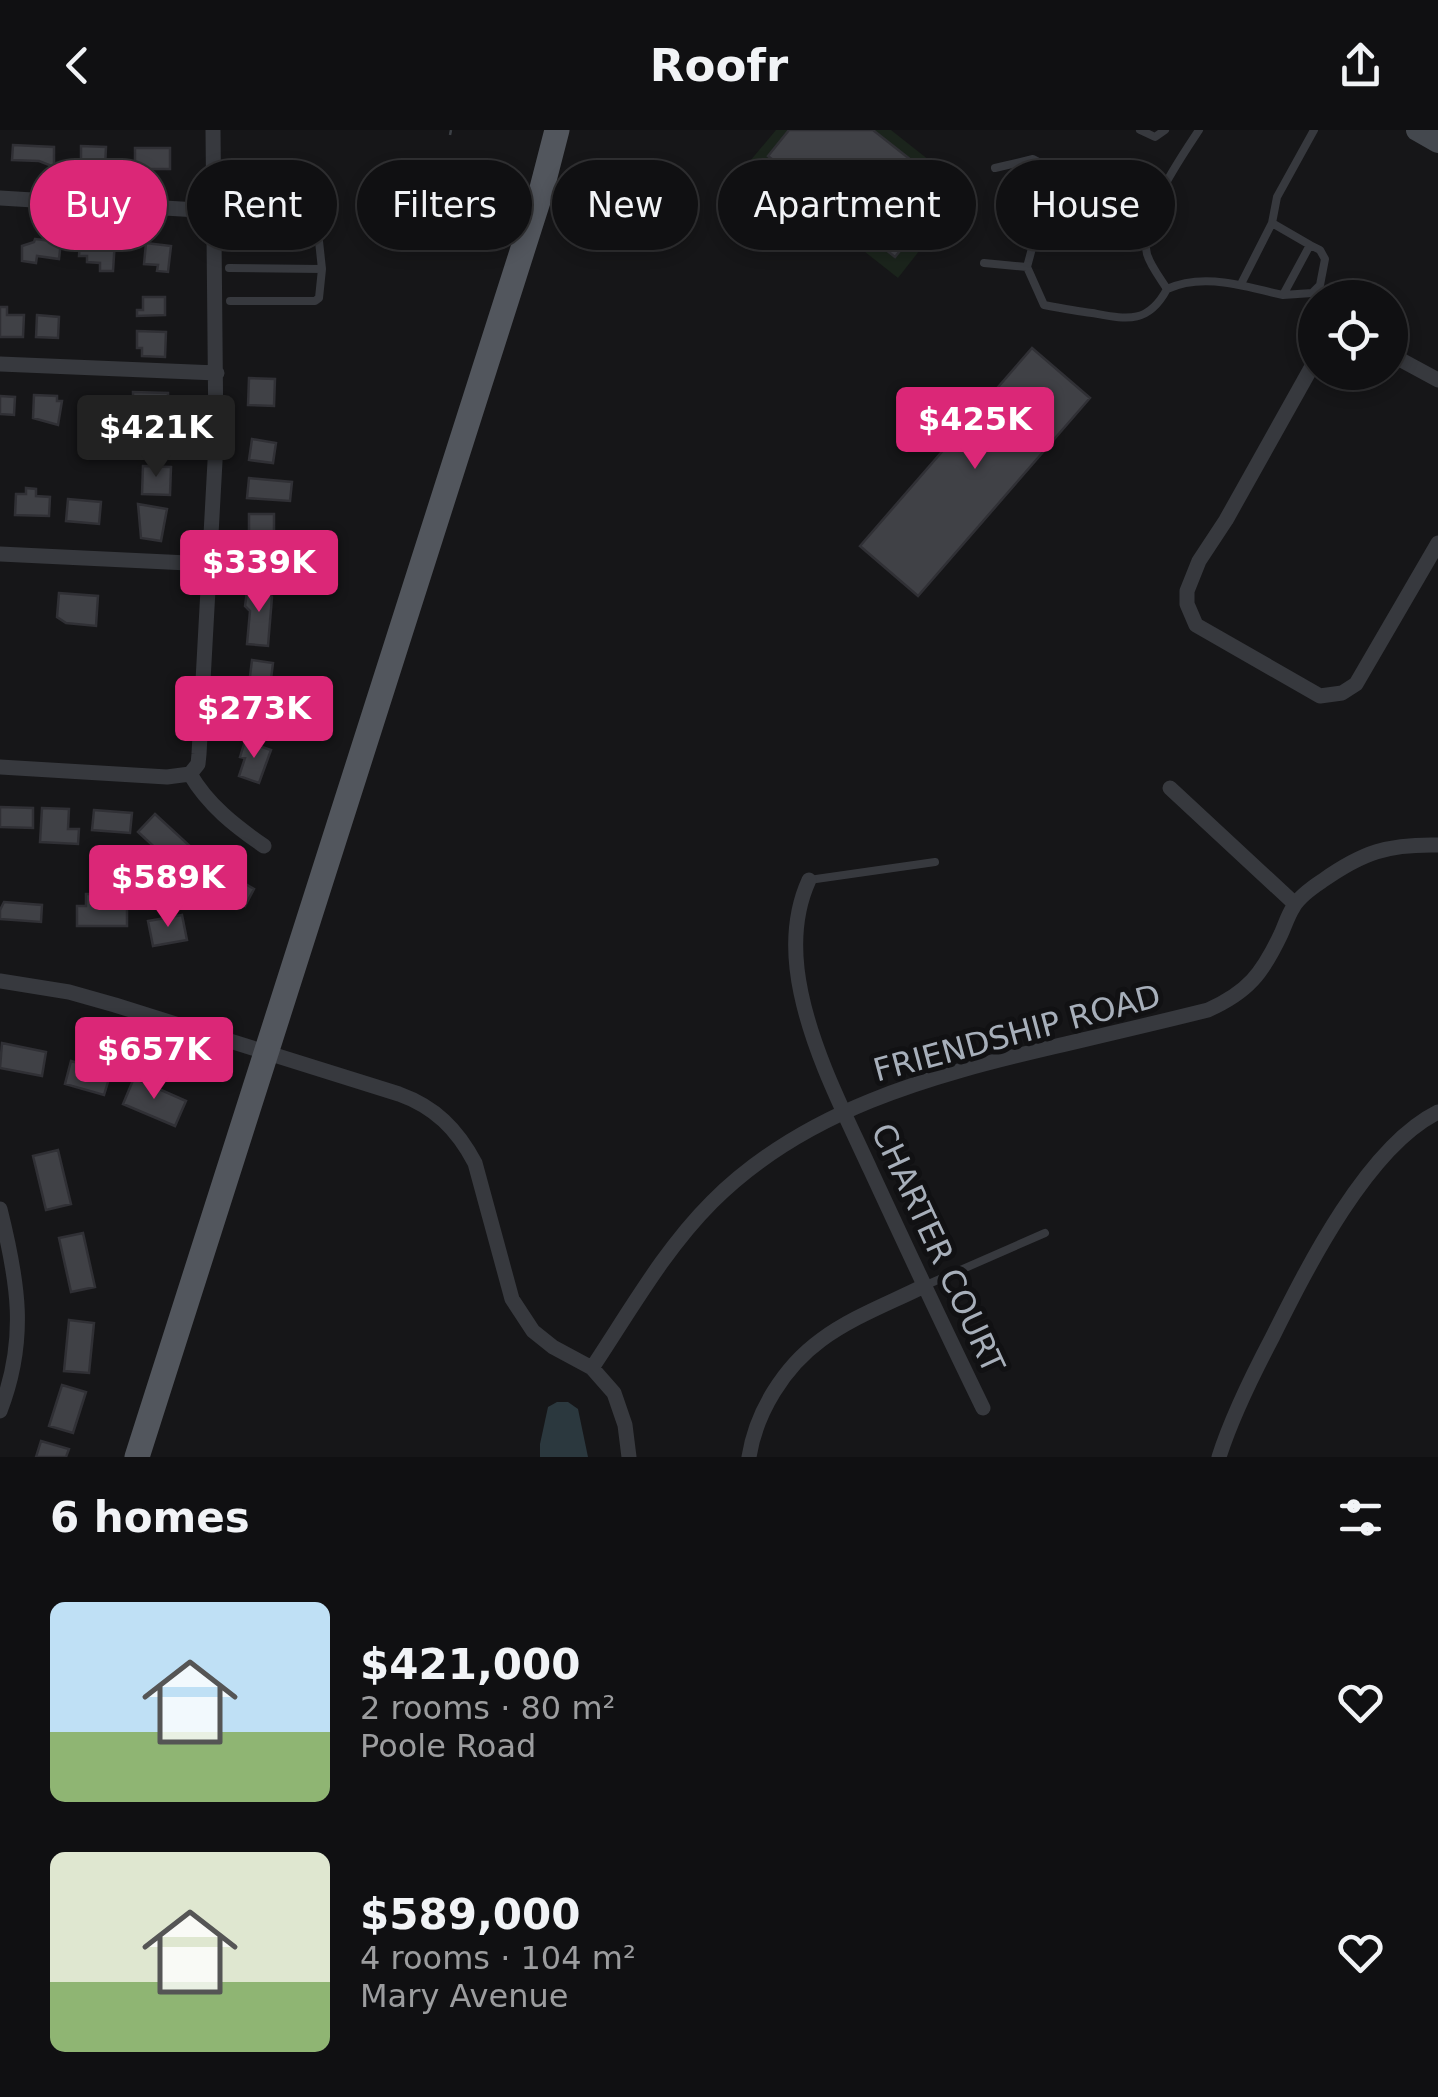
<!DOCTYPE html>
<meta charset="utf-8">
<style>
body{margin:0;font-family:"DejaVu Sans",sans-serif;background:#1e1e20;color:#f1f3f6;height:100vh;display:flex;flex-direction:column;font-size:38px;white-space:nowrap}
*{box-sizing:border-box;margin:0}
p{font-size:32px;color:#9c9d9f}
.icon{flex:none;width:55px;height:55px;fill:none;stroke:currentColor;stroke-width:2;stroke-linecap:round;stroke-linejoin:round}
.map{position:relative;height:1327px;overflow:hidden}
.side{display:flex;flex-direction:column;background:#101012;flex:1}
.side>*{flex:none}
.hud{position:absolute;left:30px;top:30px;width:1380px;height:90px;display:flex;gap:20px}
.tools{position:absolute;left:1298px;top:150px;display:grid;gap:20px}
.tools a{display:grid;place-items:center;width:110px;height:110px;border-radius:50%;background:#101012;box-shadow:0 5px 15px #0003,0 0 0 2px #303032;font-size:50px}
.price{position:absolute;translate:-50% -85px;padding:0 22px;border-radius:10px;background:#db2777;color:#fff;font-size:32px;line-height:65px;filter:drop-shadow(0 2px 5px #0008)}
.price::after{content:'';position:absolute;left:50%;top:60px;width:30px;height:22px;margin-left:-15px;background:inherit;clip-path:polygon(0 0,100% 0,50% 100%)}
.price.current{background:#222;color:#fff}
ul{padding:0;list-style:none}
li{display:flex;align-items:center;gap:30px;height:250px;padding:0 50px}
li span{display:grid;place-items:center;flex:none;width:280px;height:200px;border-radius:15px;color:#555}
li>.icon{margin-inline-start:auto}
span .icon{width:120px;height:120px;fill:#fffc;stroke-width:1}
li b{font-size:42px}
h2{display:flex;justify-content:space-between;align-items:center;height:120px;padding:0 50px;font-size:42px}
.chip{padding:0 35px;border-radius:45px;background:#101012;box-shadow:0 5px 15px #0003,0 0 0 2px #303032;font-size:35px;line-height:90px}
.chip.current{background:#db2777;color:#fff}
header{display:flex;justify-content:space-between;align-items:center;height:130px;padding:0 50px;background:#101012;font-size:45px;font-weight:800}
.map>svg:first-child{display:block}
.green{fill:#1b241c}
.water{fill:#2b383e}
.building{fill:#404146;stroke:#303035;stroke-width:2.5}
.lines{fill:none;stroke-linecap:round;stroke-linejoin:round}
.path{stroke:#3c4045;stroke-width:2.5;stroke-dasharray:5 8;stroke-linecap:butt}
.lane{stroke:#37393e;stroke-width:8}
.street{stroke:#37393e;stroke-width:15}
.secondary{stroke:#44484e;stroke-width:22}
.primary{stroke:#52565d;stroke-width:25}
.labels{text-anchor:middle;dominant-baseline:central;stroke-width:10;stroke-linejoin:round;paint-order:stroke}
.street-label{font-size:32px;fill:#a7afba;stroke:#111113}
</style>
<header><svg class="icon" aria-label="back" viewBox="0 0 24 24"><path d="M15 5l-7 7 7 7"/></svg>Roofr<svg class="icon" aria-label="share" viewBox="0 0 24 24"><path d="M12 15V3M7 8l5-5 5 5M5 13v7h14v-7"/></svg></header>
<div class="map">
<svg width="1438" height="1327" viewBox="0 0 1438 1327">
<rect width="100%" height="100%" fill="#161618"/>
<!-- green -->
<path class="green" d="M776 0H891L967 60 898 148 750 31Z"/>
<!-- water -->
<path class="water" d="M557 1272H568L578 1279 588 1327H540V1314L548 1277Z"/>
<!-- building -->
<path class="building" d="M789 0H873L949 60 895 127 768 26Z
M13 15 54 17V37L39 31 12 30Z
M81 16 106 17 105 38 81 37Z
M135 18H170V39H135Z
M35 109 61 112 59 129 37 126 36 133 22 131V116L34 112Z
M80 109 115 111 113 141H100V133L87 132V126H79Z
M146 113 171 116 168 142 157 141 158 135 144 134Z
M143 167H165V185L137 186V180H143Z
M0 177H7V185H24L23 207H0Z
M37 185 59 187 58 208 36 207Z
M137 201 166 202 165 227 142 226V218H137Z
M1032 218 1090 268 918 466 860 416Z
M249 248 275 249 274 276 248 275Z
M133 262 168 263V284L133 283Z
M34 265 57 266V271H62L58 295 33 288Z
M0 266 15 267 14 285 0 284Z
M101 274 102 302 81 303V275Z
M135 297H170V326H156L134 314Z
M252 309 276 313 273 333 249 330Z
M143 336 171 337 170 365 142 364Z
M249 348 292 352 290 371 247 368Z
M26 358 36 359V366L50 367 49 386 15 385 16 364H26Z
M68 369 101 372 99 394 66 391Z
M138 374 167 379 161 411 141 408Z
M249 384H274V412L256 411V406L249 404Z
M248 454 265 456 272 467 268 516 247 514 250 481 245 476Z
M59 463 98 466 96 496 66 493 57 487Z
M252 530 273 533 267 582 246 579Z
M245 611 271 620 259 653 239 646 245 628 240 627Z
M0 677 33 678V698L0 697Z
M42 678 69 679 68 699H79L78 714 40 712Z
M94 680 132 683 130 703 92 700Z
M155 684 192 718 175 736 138 702Z
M232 746 254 759 245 776 222 763Z
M86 764H101V774H127V796H77V776H86Z
M4 772 42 775 41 792 0 789V780Z
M182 785 187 810 153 816 148 791Z
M2 913 46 922 42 946 0 938Z
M71 931 111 942 104 965 65 954Z
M134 948 186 971 175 996 123 974Z
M58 1020 71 1074 46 1080 33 1026Z
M83 1103 95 1157 71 1162 59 1108Z
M69 1190 94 1193 89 1243 64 1241Z
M62 1255 86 1262 73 1303 49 1296Z
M41 1311 69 1319 66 1327H36Z"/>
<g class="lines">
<!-- path -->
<path class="path" d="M450 5 451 0"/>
<!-- lane -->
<path class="lane" d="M1140 0 1155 7 1165 0
M995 38 1033 29 1050 38 1047 62 1027 137
M214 65 316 66C326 74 324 92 318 102L214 100
M1272 93 1277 67 1314 0
M984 133 1027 137 1044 175C1060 178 1076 181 1092 183 1126 189 1148 195 1167 159 1160 148 1150 135 1147 124 1138 88 1180 29 1199 0
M229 138 322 139 318 102
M1167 159C1205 142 1245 157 1283 165L1310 115 1272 93 1241 154
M1283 165 1312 163 1320 155 1325 129 1320 120 1310 115
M230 171H315L319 168 322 139
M809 750 935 732
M924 1156 1045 1103"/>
<!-- street -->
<path class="street" d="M0 68 214 81
M1390 224 1438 250
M1315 231 1226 390 1199 431 1187 461V474L1196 495 1320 566 1342 563 1356 554 1438 413
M0 234 217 243
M0 424 209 434
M0 637 167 647 190 644
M190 644 198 634 199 624 216 313 213 0
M190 644C208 675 235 696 264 716
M1170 658 1295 774
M809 750C793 785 793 825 801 863 814 925 845 984 871 1041 908 1121 945 1200 983 1278
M0 851 69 862 115 875 399 964C435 977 457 999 475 1033L512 1169 533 1201 553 1217 592 1238 614 1263 625 1295 629 1327
M0 1079C18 1151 28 1209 0 1281
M592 1238C630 1181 664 1120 712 1072 804 980 929 946 1053 917 1104 905 1156 893 1208 880 1248 862 1262 844 1281 804 1285 795 1288 785 1294 776 1300 766 1313 757 1322 751 1363 722 1388 714 1438 715
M749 1327C756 1282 784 1237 821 1210 852 1187 890 1173 924 1156
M1219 1327C1232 1286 1252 1246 1272 1208 1307 1138 1367 1017 1438 982"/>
<!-- secondary -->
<path class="secondary" d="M1417 0 1438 12"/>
<!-- primary -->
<path class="primary" d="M137 1327 541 62 557 0"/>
</g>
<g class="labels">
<!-- street labels -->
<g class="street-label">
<text transform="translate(1017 903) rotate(-15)">FRIENDSHIP ROAD</text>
<text transform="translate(938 1118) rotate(65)">CHARTER COURT</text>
</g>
</g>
</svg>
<div class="tools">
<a><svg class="icon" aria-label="locate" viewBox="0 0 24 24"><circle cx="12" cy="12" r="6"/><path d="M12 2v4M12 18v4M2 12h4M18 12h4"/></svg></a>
</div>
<b class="price" style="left:975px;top:342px">$425K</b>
<b class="price current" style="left:156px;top:350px">$421K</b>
<b class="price" style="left:259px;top:485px">$339K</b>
<b class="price" style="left:254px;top:631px">$273K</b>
<b class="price" style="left:168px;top:800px">$589K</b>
<b class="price" style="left:154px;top:972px">$657K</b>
<div class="hud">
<a class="chip current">Buy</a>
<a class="chip">Rent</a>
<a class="chip">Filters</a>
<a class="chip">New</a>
<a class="chip">Apartment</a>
<a class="chip">House</a>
</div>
</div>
<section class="side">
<h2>6 homes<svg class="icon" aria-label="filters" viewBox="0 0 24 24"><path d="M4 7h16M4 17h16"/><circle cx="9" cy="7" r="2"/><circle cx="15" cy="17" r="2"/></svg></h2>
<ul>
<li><span style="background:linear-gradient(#bfe0f5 65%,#8fb573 0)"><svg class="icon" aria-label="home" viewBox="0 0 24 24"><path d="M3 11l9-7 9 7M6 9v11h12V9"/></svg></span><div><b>$421,000</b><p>2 rooms · 80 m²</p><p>Poole Road</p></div><svg class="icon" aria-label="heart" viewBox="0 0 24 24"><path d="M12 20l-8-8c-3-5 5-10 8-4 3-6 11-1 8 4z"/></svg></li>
<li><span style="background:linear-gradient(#dfe7d0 65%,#8fb573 0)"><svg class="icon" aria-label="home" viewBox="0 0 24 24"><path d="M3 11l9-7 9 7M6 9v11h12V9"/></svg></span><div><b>$589,000</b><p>4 rooms · 104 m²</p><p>Mary Avenue</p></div><svg class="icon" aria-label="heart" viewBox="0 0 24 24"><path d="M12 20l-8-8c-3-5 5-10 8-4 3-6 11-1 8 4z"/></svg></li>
</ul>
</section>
